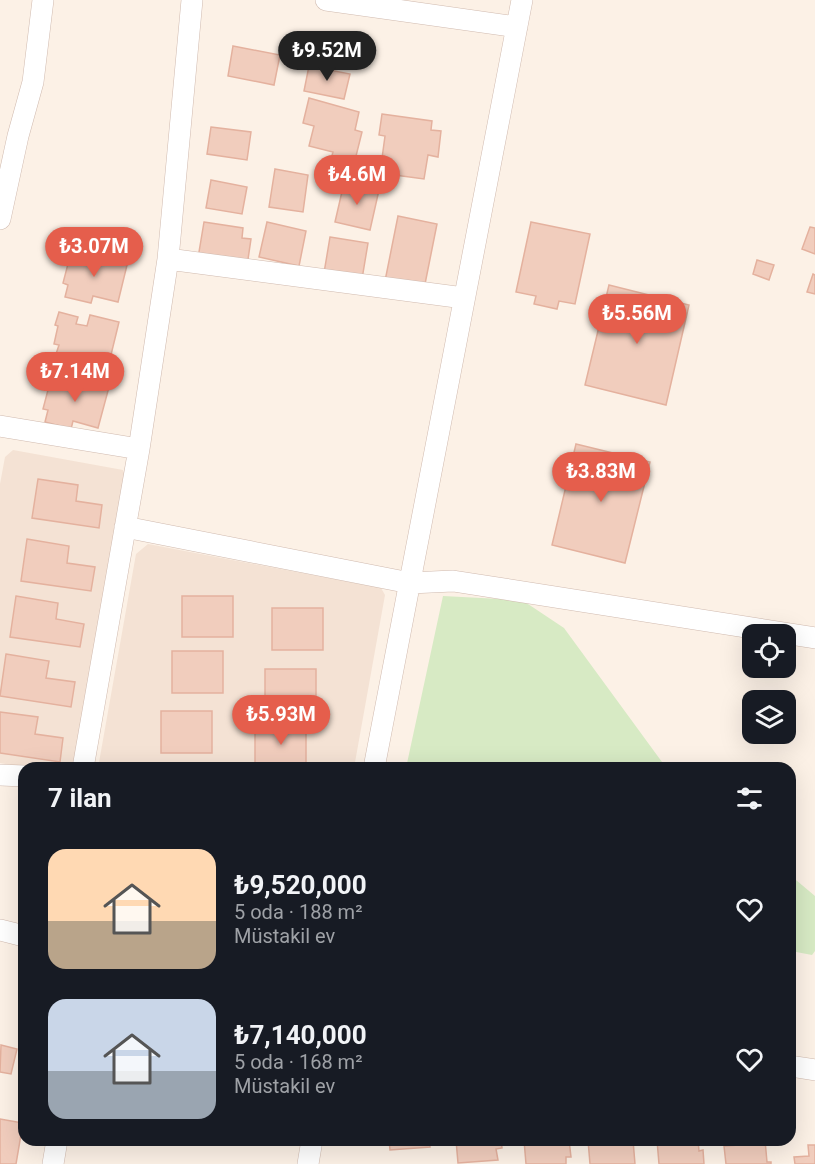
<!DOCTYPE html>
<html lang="tr">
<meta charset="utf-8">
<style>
body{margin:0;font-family:Roboto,sans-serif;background:#242831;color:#f1f3f6;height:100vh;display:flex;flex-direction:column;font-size:22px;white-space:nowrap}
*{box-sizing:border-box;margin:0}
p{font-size:20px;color:#9ea1a6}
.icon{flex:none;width:33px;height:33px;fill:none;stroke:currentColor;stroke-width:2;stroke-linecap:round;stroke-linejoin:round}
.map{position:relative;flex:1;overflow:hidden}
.details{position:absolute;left:18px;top:762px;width:778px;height:384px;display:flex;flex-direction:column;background:#171b24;border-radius:18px;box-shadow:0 6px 24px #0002}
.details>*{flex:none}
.fabs{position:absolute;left:742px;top:624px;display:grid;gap:12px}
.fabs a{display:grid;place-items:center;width:54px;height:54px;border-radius:12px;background:#171b24;box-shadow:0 6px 24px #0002;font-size:30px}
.price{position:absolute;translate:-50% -51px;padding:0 14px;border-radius:21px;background:#e55e4c;color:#fff;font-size:20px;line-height:39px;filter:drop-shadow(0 2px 3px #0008)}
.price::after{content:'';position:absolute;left:50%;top:36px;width:18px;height:14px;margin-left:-9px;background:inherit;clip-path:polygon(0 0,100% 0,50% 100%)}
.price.current{background:#222;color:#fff}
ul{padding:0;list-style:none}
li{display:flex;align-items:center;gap:18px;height:150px;padding:0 30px}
li span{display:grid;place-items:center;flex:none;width:168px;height:120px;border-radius:18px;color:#555}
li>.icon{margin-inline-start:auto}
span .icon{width:72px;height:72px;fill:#fffc;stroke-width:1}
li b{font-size:26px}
h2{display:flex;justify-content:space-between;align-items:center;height:72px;padding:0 30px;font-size:26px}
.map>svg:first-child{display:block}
.residential{fill:#f4e2d4}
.green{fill:#d7eac4}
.building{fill:#f1cdbd;stroke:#e4b19e;stroke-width:1.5}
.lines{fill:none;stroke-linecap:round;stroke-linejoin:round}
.street-casing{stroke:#d0baaf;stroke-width:22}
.street{stroke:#fff;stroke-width:21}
</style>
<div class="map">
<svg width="815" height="1164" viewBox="0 0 815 1164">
<rect width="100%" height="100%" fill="#fcf1e6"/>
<!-- residential -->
<path class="residential" d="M13 450 123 470 125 476 73 767 69 768H27L0 763V484L5 457Z
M148 544 381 588 385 595 354 768H98L136 554Z"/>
<!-- green -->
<path class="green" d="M443 596 522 600 564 628 662 762 669 768H406Z
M790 875 815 896V951L812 955 791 951Z"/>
<!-- building -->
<path class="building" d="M233 46 280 55 274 85 228 76Z
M309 66 350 74 344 99 304 91Z
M309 98 359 112 355 130 362 132 354 164 331 159 333 152 309 146 314 126 303 123Z
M382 114 432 121 431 130 441 131 438 157 428 155 424 179 380 173 385 136 379 135Z
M211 127 251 132 247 160 207 154Z
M275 169 308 175 303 212 269 207Z
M211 180 247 187 242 214 206 208Z
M344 183 379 190 370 230 335 222Z
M398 216 437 224 424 289 385 281Z
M204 222 243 228 242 238 251 239 247 266 198 258Z
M267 222 306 231 299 266 259 257Z
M531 222 590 234 575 304 559 301 557 309 534 304 536 296 516 292Z
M810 227 815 228V254L802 249Z
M330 237 368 243 362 279 324 273Z
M68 251 87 257 86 263 97 266 100 254 128 261 118 302 93 296 91 303 65 297 68 285 63 283 68 264H65Z
M757 260 774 265 769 280 753 274Z
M813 274 815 275V294L807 292Z
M609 285 689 305 666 405 585 385Z
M59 312 78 317 76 324 87 326 90 315 119 322 109 363 83 356 81 364 55 357 59 345 54 344 58 326 55 325Z
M48 377 68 382 66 389 77 391 80 380 109 387 98 428 73 421 71 429 45 422 48 410 43 409 48 390H45Z
M576 444 650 462 625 563 552 545Z
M38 479 78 485 76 501 102 505 99 528 32 518Z
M27 539 69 546 67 563 95 567 91 591 21 581Z
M16 596 58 603 56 619 84 624 80 647 10 637Z
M182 596H233V637H182Z
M272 608H323V650H272Z
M172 651H223V693H172Z
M6 654 49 661 46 678 75 682 71 707 0 696Z
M265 669H316V710H265Z
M161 711H212V753H161Z
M0 712 38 717 35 734 63 738 60 762 0 753Z
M255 726H306V767H255Z
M1 1045 17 1049 11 1074 0 1072Z
M0 1119 23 1123 16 1164H0Z
M389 1140H429L430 1147 390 1150Z
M456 1140H501L502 1148 496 1149 498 1160 458 1163Z
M524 1140H569L571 1157H566V1164H526Z
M588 1140H633L635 1164H590Z
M657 1140H698L699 1151 703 1150 704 1164H659Z
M738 1140H765L767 1162H771V1164H726L724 1146 739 1145Z
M808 1145H815V1164H795L794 1157 809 1156Z"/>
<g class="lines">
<defs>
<path id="street" d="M326 0 517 27
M0 219 18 136 33 82 43 0
M168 259 464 298
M0 426 139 449
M125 527 410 583 453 581 815 638
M83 768 139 449 168 259 192 0
M374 768 522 0
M0 775 24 776
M0 930 24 936
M790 1066 815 1070
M53 1164 57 1140
M308 1164 312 1140"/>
</defs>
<!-- street casing -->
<use href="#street" class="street-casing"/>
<!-- street -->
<use href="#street" class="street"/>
</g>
</svg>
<div class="fabs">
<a><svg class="icon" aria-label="locate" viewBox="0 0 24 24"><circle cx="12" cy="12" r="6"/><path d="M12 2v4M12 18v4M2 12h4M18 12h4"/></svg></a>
<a><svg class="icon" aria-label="layers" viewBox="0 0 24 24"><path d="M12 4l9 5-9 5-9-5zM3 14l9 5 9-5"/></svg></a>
</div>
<b class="price current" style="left:327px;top:82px">₺9.52M</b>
<b class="price" style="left:357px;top:206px">₺4.6M</b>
<b class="price" style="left:94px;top:278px">₺3.07M</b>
<b class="price" style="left:637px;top:345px">₺5.56M</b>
<b class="price" style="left:75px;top:403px">₺7.14M</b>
<b class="price" style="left:601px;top:503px">₺3.83M</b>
<b class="price" style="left:281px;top:746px">₺5.93M</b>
<section class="details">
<h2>7 ilan<svg class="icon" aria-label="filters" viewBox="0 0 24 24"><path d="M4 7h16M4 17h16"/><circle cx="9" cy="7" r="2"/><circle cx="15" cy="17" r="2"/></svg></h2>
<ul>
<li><span style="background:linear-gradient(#ffd9b3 60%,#b9a48a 0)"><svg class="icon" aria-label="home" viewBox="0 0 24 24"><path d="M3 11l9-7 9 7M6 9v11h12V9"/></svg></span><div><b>₺9,520,000</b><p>5 oda · 188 m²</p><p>Müstakil ev</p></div><svg class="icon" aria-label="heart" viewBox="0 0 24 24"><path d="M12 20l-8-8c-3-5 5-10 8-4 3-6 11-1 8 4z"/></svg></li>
<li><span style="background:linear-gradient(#c9d6e8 60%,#9aa5b1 0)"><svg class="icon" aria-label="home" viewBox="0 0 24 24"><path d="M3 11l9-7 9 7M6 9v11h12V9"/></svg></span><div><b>₺7,140,000</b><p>5 oda · 168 m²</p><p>Müstakil ev</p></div><svg class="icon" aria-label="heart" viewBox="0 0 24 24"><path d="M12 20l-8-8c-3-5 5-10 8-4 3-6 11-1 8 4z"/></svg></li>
</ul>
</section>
</div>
